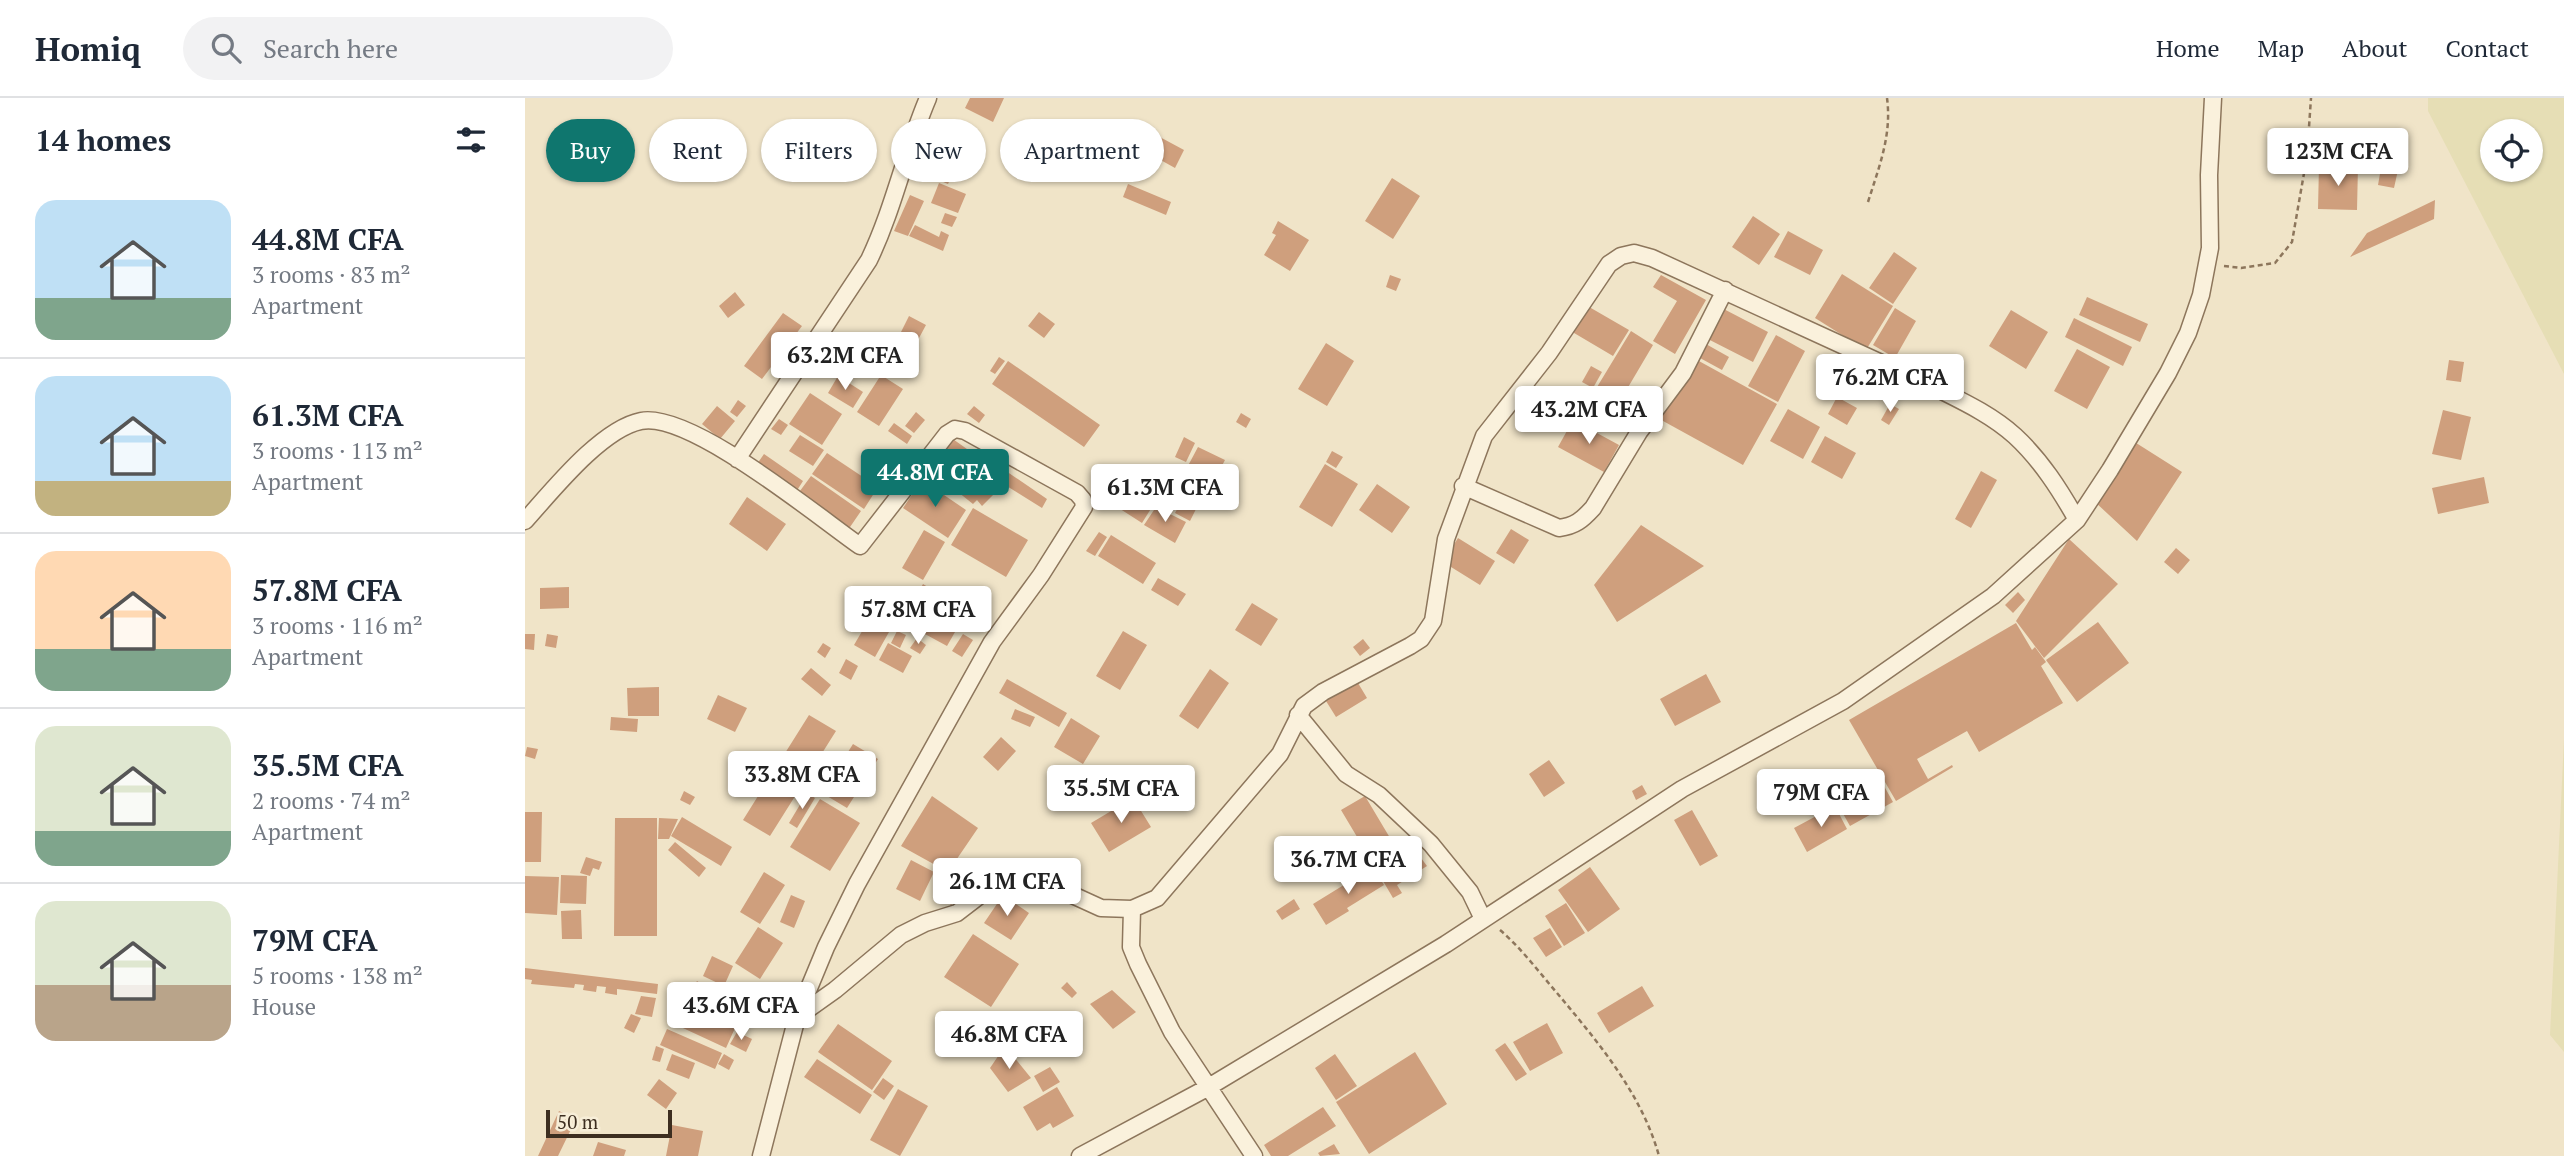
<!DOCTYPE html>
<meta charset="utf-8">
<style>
body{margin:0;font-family:"PT Serif",serif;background:#f2f2f3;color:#1f2937;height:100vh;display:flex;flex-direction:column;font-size:26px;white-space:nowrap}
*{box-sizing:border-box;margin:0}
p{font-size:23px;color:#747a83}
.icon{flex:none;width:38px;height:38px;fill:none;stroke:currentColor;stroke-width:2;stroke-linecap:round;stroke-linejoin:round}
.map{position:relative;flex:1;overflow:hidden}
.sheet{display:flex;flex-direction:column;background:#fff;width:525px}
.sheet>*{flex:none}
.top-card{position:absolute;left:21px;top:21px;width:665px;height:63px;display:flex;gap:14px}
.controls{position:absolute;left:1955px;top:21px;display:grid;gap:14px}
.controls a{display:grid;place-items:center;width:63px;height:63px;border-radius:50%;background:#fff;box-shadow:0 2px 5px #0004;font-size:35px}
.scale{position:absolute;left:21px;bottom:18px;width:126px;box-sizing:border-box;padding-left:7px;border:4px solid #3d2e20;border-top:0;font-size:19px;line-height:24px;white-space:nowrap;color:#3d2e20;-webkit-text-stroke:5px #f7eed8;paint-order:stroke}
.price{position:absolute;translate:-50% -60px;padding:0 16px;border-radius:7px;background:#fff;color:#222;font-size:23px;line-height:46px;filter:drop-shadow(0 2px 4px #0008)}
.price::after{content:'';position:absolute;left:50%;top:42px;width:21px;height:16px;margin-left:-10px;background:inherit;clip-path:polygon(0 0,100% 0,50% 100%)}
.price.selected{background:#0f766e;color:#fff}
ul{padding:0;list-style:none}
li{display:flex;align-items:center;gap:21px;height:175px;padding:0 35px}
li+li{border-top:2px solid #e0e1e3}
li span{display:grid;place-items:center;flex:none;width:196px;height:140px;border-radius:21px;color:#555}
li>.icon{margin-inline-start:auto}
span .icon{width:84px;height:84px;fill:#fffc;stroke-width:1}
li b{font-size:30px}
h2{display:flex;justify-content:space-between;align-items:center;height:84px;padding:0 35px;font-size:30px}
.chip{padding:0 24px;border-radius:32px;background:#fff;box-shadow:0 2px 5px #0004;font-size:24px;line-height:63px}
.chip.selected{background:#0f766e;color:#fff}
header{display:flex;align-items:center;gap:42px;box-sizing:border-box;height:98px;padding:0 35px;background:#fff;border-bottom:2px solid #e0e1e3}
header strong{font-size:33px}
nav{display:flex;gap:38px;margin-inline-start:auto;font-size:24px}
.search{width:490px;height:63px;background:#f2f2f3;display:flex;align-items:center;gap:18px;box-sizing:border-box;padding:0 24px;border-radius:38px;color:#747a83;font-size:26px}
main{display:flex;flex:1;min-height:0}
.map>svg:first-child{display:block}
.farmland{fill:#e6deb5;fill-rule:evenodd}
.building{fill:#cf9f7d}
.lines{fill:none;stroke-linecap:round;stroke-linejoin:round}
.street-casing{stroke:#8d765c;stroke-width:19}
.path{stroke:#8d765c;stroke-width:2.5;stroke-dasharray:5 3.5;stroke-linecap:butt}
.street{stroke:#faf1dc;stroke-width:16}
</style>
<header>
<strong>Homiq</strong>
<div class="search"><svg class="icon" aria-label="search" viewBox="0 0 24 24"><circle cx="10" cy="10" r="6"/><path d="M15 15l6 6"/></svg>Search here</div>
<nav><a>Home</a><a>Map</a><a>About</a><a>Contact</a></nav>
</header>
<main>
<section class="sheet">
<h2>14 homes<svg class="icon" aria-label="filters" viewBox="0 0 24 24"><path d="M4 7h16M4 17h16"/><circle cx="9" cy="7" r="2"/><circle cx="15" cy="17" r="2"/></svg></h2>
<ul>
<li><span style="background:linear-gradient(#bfe0f5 70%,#7fa58c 0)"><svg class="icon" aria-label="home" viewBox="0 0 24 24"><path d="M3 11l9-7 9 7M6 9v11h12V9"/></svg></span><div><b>44.8M CFA</b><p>3 rooms · 83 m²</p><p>Apartment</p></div></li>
<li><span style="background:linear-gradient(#bfe0f5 75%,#c2b280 0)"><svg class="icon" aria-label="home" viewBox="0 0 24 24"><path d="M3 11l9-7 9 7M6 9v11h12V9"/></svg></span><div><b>61.3M CFA</b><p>3 rooms · 113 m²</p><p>Apartment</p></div></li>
<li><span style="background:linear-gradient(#ffd9b3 70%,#7fa58c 0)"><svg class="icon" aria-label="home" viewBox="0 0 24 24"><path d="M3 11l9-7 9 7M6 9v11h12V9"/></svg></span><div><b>57.8M CFA</b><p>3 rooms · 116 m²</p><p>Apartment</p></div></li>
<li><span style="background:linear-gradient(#dfe7d0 75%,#7fa58c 0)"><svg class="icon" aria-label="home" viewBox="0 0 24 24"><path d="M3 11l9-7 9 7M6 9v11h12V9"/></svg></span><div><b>35.5M CFA</b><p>2 rooms · 74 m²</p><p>Apartment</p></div></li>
<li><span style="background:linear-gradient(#dfe7d0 60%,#b9a48a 0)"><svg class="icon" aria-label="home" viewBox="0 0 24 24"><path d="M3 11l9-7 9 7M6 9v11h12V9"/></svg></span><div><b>79M CFA</b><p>5 rooms · 138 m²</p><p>House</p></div></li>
</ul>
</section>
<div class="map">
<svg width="2039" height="1058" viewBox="0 0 2039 1058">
<rect width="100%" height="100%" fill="#f0e4c8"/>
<!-- farmland -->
<path class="farmland" d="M1903 0H2039V276L1903 13ZM2006 33V72H1967V33Z
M2039 565V954L2025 937 2039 641Z"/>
<!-- building -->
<path class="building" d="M445 0H479L468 24 440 10Z
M633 38 659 52 650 70 623 55Z
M404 44 436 57 423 86 392 73Z
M1794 67 1833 68 1832 112 1793 111Z
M1856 70 1873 72 1869 90 1853 87Z
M867 80 895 98 868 141 840 123Z
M414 85 441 96 433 115 406 105Z
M603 86 646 104 641 117 598 99Z
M385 97 399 103 383 138 369 133Z
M1910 102 1909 121 1825 159 1842 135Z
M420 115 432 119 427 129 416 125Z
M1228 118 1255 136 1234 167 1207 149Z
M753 123 784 142 765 173 739 157 751 137 747 135Z
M390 127 414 139 416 133 424 137 418 153 384 138Z
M1263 133 1298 152 1285 177 1249 159Z
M1369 154 1392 170 1368 206 1344 190Z
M1317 176 1368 208 1341 252 1290 220Z
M865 177 876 181 871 193 861 189Z
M1136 177 1181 202 1150 256 1128 243 1152 203 1128 189Z
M210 194 220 207 203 220 194 208Z
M1562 199 1623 226 1615 244 1554 217Z
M1059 206 1104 232 1088 258 1044 232Z
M1191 207 1243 234 1228 264 1175 237Z
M1370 210 1391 223 1370 260 1348 247Z
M1486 212 1523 234 1501 271 1464 248Z
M514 214 530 226 519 240 503 228Z
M258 215 277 228 237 281 219 268Z
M384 218 401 227 387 253 371 244Z
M1549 220 1607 249 1598 268 1540 239Z
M1106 233 1128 247 1092 308 1069 294Z
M1251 237 1280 253 1253 304 1223 288Z
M1172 241 1204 259 1197 272 1164 254Z
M801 245 829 263 802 308 773 291Z
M1552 251 1585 269 1562 311 1529 293Z
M1163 257 1252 306 1218 367 1129 318Z
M474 259 480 263 470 276 465 273Z
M1924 262 1939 264 1936 284 1921 282Z
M483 263 575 327 559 349 467 286Z
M1066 268 1077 274 1068 290 1057 284Z
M356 277 378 291 354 328 332 314Z
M313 278 338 294 328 310 303 295Z
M285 295 317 316 297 347 264 326Z
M1312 299 1332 310 1322 327 1303 316Z
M213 302 221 308 212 319 205 314Z
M1365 306 1374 311 1364 327 1356 322Z
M192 308 210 323 195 341 177 326Z
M449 308 460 317 454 325 442 316Z
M1263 311 1295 329 1278 361 1245 343Z
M1918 312 1946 319 1936 362 1907 356Z
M391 314 400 322 389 335 380 328Z
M716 315 726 321 721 330 711 324Z
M254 321 263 327 256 337 246 331Z
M1048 322 1094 347 1079 374 1033 349Z
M369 325 387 338 382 346 363 333Z
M275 337 299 352 288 368 264 353Z
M1300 338 1331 355 1317 381 1286 364Z
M425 339 449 356 426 388 402 371Z
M659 339 670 345 661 364 650 359Z
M1608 343 1657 374 1612 443 1569 403Z
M673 349 700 362 683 394 657 379Z
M807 353 818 359 811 370 801 364Z
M302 355 353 389 339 411 287 376Z
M239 356 278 383 271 394 232 366Z
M451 356 477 371 463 389 469 396 457 408 452 402 448 406 433 394 438 386 432 383Z
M800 366 833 386 807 429 774 409Z
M478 371 522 401 517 410 472 382Z
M607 371 619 377 613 389 601 382Z
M1456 373 1472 382 1446 430 1430 421Z
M286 378 336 413 323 432 272 397Z
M1959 379 1964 405 1913 416 1907 390Z
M397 382 441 412 423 440 378 410Z
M602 385 632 401 617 425 589 407Z
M852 386 885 409 867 435 834 412Z
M661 395 675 403 665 423 650 415Z
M222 399 261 426 242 453 204 426Z
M631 409 661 424 650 445 619 427Z
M448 410 503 442 481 479 426 447Z
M1116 427 1179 468 1092 524 1069 487Z
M986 431 1004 442 989 466 971 455Z
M399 432 420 444 398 482 377 470Z
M574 434 582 439 570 458 561 453Z
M586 437 631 465 618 486 573 458Z
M933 440 970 463 955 487 918 464Z
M1544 441 1593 486 1519 560 1491 523Z
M1651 450 1665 462 1653 476 1639 464Z
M633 480 661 496 653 508 626 492Z
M398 486 425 503 419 513 392 497Z
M44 489V510L15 511V490Z
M1493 494 1500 502 1488 515 1480 507Z
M388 502 434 527 422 548 376 523Z
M430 502 461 520 453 534 422 516Z
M727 505 753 521 736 548 710 532Z
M343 523 364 534 350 559 329 547Z
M1573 524 1604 565 1552 604 1521 562Z
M1491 525 1507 552 1510 549 1521 564 1516 568 1538 605 1454 654 1442 633 1392 661 1403 681 1427 667 1428 669 1371 703 1324 622Z
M372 533 381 537 375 550 366 545Z
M598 533 622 547 595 592 571 578Z
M0 536H10L9 552 0 551Z
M22 536 33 538 31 550 20 548Z
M438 536 448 542 437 559 427 553Z
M392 540 401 547 395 556 385 550Z
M838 541 845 550 835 558 828 549Z
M298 545 306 550 300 560 292 554Z
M363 545 387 558 378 575 354 562Z
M321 561 333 568 326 582 314 575Z
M286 570 306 587 297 598 276 581Z
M685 571 704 585 673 631 654 618Z
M827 575 842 600 811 619 796 595Z
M1181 576 1196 604 1150 628 1135 601Z
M482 581 542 615 534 629 474 595Z
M134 589V618H103L102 590Z
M193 597 222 610 210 634 182 621Z
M490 611 510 619 505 629 486 621Z
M284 617 311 633 245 738 218 722Z
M86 619 113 621 112 634 85 632Z
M546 620 575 638 558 666 529 649Z
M476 639 491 653 473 673 458 659Z
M328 646 353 661 322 710 297 695Z
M2 649 13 651 10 661 0 658Z
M1024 662 1040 685 1019 699 1004 676Z
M1350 672 1368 704 1325 728 1307 696Z
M1117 687 1122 696 1111 702 1107 693Z
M159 693 170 699 165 707 155 702Z
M282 695 290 700 272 730 264 725Z
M407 698 453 730 423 774 376 748Z
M840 698 874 755 850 769 816 712Z
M608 700 626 729 584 754 566 725Z
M295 701 335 725 305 773 265 749Z
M1310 708 1322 731 1282 754 1269 730Z
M1167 712 1193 758 1175 768 1149 722Z
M0 714H17L16 764H0Z
M157 719 207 749 196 768 146 738Z
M90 720H132V838H89Z
M134 720 153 721 144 741H133Z
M150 744 181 770 174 779 143 752Z
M887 748 902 768 872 787 877 795 868 800 851 771Z
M61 759 77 764 74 772 68 770 65 778 55 775Z
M386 762 409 774 395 803 371 791Z
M848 769 859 787 822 810 824 813 801 827 788 806Z
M1065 769 1095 811 1063 834 1033 792Z
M239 774 260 787 235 826 215 814Z
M36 777 62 778 61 806 35 805Z
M0 778 34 779 32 817 0 815Z
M430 779 442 795 426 807 412 793Z
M266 797 280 803 269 830 255 824Z
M478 797 504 815 486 842 459 825Z
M769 801 775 811 757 822 751 813Z
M1041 805 1060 835 1039 848 1020 818Z
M56 812 57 841H37L36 813Z
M233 829 258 845 235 881 210 865Z
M1025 830 1037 849 1021 859 1008 840Z
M448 836 494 866 466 909 419 879Z
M187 858 208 868 199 888 178 878Z
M0 870 133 886 132 896 92 891V897L80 895 81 889 72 888 71 894 58 892 59 887 50 886 49 890 6 886 7 882 0 881Z
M172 883 188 894 177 910 161 900Z
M542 884 552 895 547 900 536 890Z
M1117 888 1129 908 1084 935 1072 915Z
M587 892 611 914 588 931 565 906Z
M116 898 131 900 127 919 110 916Z
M187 898 194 902 186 917 179 913Z
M154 904 210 930 201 950 145 924Z
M106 916 116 920 109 935 99 930Z
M1022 925 1038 955 1005 973 988 944Z
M313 926 367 963 347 992 293 954Z
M142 931 197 955 190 971 135 947Z
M212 934 227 941 221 954 205 946Z
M980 945 1002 976 991 983 970 952Z
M131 948 139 951 135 964 127 962Z
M480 948 506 980 483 994 465 970Z
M890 954 922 1006 844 1056 811 1004Z
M147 956 170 965 164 981 141 972Z
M199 956 209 962 204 972 193 966Z
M810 956 832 988 811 1002 790 970Z
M292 961 347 997 335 1016 279 979Z
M525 969 535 984 518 994 509 978Z
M358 980 369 988 359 1002 348 994Z
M134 981 152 995 141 1011 122 997Z
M532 989 549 1018 528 1030 525 1025 512 1033 498 1009Z
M373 991 403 1008 375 1058 345 1042Z
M798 1009 811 1028 763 1058H746L739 1047Z
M34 1013 51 1021 33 1058H13Z
M147 1027 178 1033 173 1058H141Z
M73 1044 101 1052 99 1058H68Z
M809 1046 815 1056 795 1058 793 1055Z"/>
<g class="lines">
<defs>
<path id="street" d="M212 361 344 162C369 110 380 54 403 0
M938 388 1034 430C1050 428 1057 422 1068 410L1114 334 1158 275 1200 192
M0 423C27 393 76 331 116 323 165 313 292 418 335 448L422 336 430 331 440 333 552 395 558 402 559 409 516 477 467 544 332 786 301 849 272 919 236 1058
M773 617 821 676 854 697 906 746 945 794 958 821
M607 811 606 849 613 866 647 934 729 1058
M272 919 310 892 376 837 400 825 432 815 475 782 487 777 519 784 576 810 607 811 632 800 755 656 779 608 798 594 885 548 896 541 908 523 921 441 959 338 1024 255 1084 166 1096 158 1109 155 1127 160 1415 292C1441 305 1468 318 1490 338 1516 362 1535 392 1552 422
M555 1058 682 990 921 846 1157 691 1318 603 1468 498 1552 422 1585 372 1643 275 1663 235 1676 197 1685 150 1684 77 1688 0"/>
</defs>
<!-- street casing -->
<use href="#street" class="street-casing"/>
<!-- path -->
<path class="path" d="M1343 104C1354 69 1367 37 1362 0
M1699 168 1716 170 1750 165 1767 144 1782 58 1786 0
M975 832C996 850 1014 874 1032 895 1073 944 1117 996 1134 1058"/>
<!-- street -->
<use href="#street" class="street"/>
</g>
</svg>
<div class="controls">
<a><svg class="icon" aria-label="locate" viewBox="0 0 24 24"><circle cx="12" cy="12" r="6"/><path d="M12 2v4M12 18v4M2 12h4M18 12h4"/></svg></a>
</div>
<div class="scale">50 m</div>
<b class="price" style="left:1813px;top:90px">123M CFA</b>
<b class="price" style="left:320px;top:294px">63.2M CFA</b>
<b class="price" style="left:1365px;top:316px">76.2M CFA</b>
<b class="price" style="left:1064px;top:348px">43.2M CFA</b>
<b class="price selected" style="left:410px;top:411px">44.8M CFA</b>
<b class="price" style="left:640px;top:426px">61.3M CFA</b>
<b class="price" style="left:393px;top:548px">57.8M CFA</b>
<b class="price" style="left:277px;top:713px">33.8M CFA</b>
<b class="price" style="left:596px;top:727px">35.5M CFA</b>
<b class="price" style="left:1296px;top:731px">79M CFA</b>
<b class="price" style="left:823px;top:798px">36.7M CFA</b>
<b class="price" style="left:482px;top:820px">26.1M CFA</b>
<b class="price" style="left:216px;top:944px">43.6M CFA</b>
<b class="price" style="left:484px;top:973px">46.8M CFA</b>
<div class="top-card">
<a class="chip selected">Buy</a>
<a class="chip">Rent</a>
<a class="chip">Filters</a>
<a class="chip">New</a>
<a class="chip">Apartment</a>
</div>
</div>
</main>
